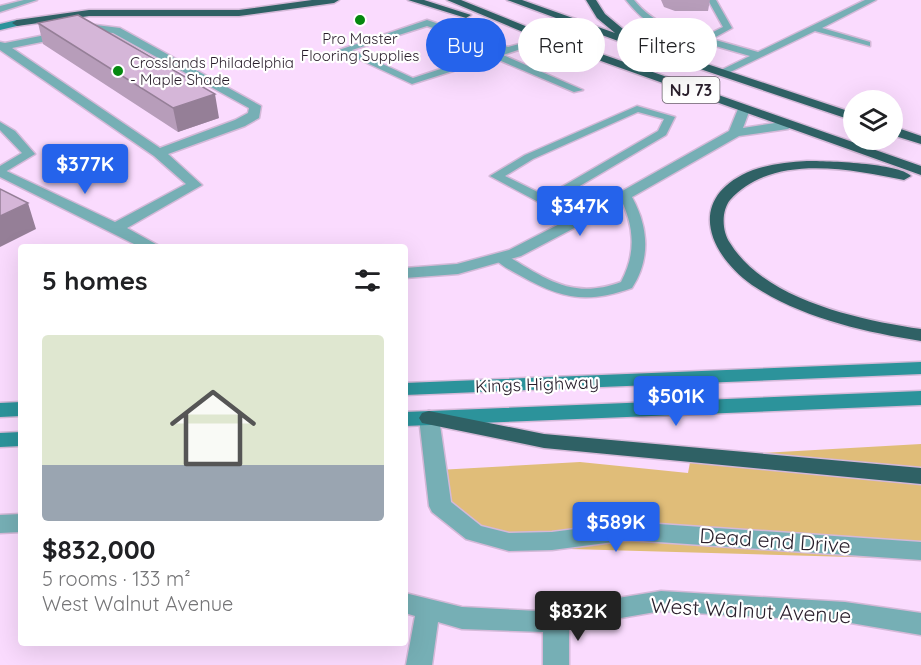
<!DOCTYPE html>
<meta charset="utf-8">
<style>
body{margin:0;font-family:Quicksand,sans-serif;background:#f2f2f2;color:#202124;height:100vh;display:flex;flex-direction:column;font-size:22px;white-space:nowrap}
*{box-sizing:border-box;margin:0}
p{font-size:20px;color:#757577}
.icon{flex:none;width:33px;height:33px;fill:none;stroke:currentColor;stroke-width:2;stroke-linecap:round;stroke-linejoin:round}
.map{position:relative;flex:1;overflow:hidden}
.side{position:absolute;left:18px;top:244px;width:390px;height:402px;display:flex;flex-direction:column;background:#fff;border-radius:6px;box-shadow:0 6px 24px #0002}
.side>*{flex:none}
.guide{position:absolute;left:426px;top:18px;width:405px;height:54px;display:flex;gap:12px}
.buttons{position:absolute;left:843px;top:90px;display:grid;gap:12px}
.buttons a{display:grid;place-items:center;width:60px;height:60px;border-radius:50%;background:#fff;box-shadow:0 6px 24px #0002;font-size:30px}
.price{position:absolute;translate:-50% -51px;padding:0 14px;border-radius:6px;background:#2563eb;color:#fff;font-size:20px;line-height:39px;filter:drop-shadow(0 2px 3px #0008)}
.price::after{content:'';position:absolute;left:50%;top:36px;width:18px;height:14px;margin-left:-9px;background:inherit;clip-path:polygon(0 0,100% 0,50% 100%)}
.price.selected{background:#222;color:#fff}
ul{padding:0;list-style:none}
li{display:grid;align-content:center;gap:12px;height:318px;padding:0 24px}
li span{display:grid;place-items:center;height:186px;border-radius:6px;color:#555}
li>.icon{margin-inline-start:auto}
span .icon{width:108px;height:108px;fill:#fffc;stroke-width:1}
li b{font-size:26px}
h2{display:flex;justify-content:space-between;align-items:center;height:72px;padding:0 24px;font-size:26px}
.tag{padding:0 21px;border-radius:27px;background:#fff;box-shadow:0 6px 24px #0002;font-size:21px;line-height:54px}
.tag.selected{background:#2563eb;color:#fff}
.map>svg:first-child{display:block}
.green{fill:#e0bd79}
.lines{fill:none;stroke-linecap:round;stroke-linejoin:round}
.lane-casing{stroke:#d4b9d8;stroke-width:3}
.street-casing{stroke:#d4b9d8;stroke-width:3}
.secondary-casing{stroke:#d4b9d8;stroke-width:3}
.highway-casing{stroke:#d4b9d8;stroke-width:3}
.lane{fill:#76afb5;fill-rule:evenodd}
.street{fill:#76afb5;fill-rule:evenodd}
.secondary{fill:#2c939b;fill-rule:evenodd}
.highway{fill:#2f6165;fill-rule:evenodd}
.wall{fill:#b79dba}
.shaded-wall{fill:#957f97}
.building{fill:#d5b6d8;stroke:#957f97;stroke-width:1.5}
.poi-dot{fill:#05880f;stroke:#fff;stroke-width:2}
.labels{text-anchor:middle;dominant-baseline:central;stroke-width:4.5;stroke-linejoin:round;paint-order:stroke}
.far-poi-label{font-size:15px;fill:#291e2b;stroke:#fff}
.shield{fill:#fff;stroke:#69626b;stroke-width:1.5}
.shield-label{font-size:16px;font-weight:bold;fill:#291e2b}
.street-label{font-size:18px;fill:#291e2b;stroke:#fff}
.near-street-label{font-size:21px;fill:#291e2b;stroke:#fff}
</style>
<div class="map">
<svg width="921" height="665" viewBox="0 0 921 665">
<rect width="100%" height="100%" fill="#fadbfe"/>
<!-- green -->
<path class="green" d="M921 444V559L503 547 440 501 438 470 580 462 688 473 691 457Z"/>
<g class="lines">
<defs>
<path id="lane" d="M24 0H37L0 12V6Z
M626 0H634C655 25 673 28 703 37L723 27 708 0H716L732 28 712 39 758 52 865 0H876L822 28 870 42V46L815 31 722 76 719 75V71L750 56 705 43 673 58H667V54L696 40C664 31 647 27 626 0Z
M427 20 508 47 549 36V40L503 55 583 90 574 92 494 58 412 84 339 50ZM427 26 499 50 413 78 352 50Z
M637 106 675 117 666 135 556 200 555 201 581 218 582 221 581 224H571L544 205 490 176 525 155ZM638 112 664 119 658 131 546 196 505 176 533 159Z
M0 122 15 131 35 154 0 175V166L22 153 0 130Z
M625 191 629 192C648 223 652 257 632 288 587 304 562 299 521 276 512 271 501 266 494 258L501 254 506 255C546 279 573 300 621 282 637 252 634 225 619 195Z"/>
<path id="street" d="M96 25 120 28 261 106 259 118 245 126 168 154 202 185 127 228 163 248H142L0 177V168L115 222 186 184 154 156 0 50V42L5 43ZM96 31 113 33 249 108 248 113 235 120 160 148 12 48Z
M744 105 750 109 743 128 788 121 794 125 788 129 739 136 618 205 521 256 458 274 405 278V268L457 264 509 250 608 199 729 131 738 109Z
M429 411 436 413 439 418 451 502 481 526 509 533 552 532 629 522 921 542V560L629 540 552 550 509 551 466 539 432 512 429 506 419 418 422 413Z
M21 514V532L0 533V515Z
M661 591 845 602 921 613V635L845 622 661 611 569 627V665H543V632L462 629 438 622 432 665H406L415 616 405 613V593L462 607 538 611Z"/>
<path id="secondary" d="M17 20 22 23 21 25 0 30V24Z
M921 362V374L405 395V383Z
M921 391V405L405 426V412Z
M21 402V416L0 417V403Z
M21 432V446L0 447V433Z"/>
<path id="highway" d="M312 0H339L334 3 239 16H89L17 26 12 23 17 20 89 10H239Z
M408 0H424L471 15 466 18Z
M447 0H461L550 36 921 166V175L542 40Z
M507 0H522L615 33 597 18 586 0H596L605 14 629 34V38L854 113V121L629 45Z
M892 126 921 136V144L892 135Z
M807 161C827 161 899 163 911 176L904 180C850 169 772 153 730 200 721 211 722 232 730 243 765 300 859 320 921 329V341C864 332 801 318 752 285 705 251 687 196 753 170 770 164 789 162 807 161Z
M429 411 544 434 921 468V484L544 448 422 423 419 418 422 413Z"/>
</defs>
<!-- lane casing -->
<use href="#lane" class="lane-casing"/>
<!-- street casing -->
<use href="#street" class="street-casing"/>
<!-- secondary casing -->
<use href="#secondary" class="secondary-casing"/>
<!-- highway casing -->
<use href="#highway" class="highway-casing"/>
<!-- lane -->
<use href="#lane" class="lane"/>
<!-- street -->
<use href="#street" class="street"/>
<!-- secondary -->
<use href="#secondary" class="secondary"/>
<!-- highway -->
<use href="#highway" class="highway"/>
</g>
<!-- wall -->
<path class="wall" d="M661 0H710L708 11H675L664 7Z
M38 23 219 118 178 132 43 44Z"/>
<!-- shaded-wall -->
<path class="shaded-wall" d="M215 94 219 118 178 132 173 108Z
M28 203 36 229 0 247V216Z"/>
<!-- building -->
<path class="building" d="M78 15 215 94 173 108 38 23Z
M0 189 28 203 0 216Z"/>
<!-- markers -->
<g class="poi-dot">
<circle cx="360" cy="20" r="6"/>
<circle cx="118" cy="71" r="6"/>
</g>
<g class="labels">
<!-- far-poi labels -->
<g class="far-poi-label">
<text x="360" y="38">Pro Master<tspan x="360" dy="17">Flooring Supplies</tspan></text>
<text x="130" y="62" text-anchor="start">Crosslands Philadelphia<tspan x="130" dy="17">- Maple Shade</tspan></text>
</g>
<!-- shield labels -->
<rect class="shield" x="662.5" y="77" width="57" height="26" rx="4.5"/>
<g class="shield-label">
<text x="691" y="90">NJ 73</text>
</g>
<!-- street labels -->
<g class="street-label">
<text transform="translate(537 384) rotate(-2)">Kings Highway</text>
</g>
<!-- near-street labels -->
<g class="near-street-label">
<text transform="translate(775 540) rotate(4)">Dead end Drive</text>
<text transform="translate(751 610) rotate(3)">West Walnut Avenue</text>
</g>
</g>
</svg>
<div class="buttons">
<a><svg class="icon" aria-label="layers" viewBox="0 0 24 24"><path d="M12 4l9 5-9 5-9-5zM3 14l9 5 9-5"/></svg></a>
</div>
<b class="price" style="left:85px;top:195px">$377K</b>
<b class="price" style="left:580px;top:237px">$347K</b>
<b class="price" style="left:676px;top:427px">$501K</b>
<b class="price" style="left:616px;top:553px">$589K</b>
<b class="price selected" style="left:578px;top:642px">$832K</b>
<div class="guide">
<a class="tag selected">Buy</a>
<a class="tag">Rent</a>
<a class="tag">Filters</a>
</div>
<section class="side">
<h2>5 homes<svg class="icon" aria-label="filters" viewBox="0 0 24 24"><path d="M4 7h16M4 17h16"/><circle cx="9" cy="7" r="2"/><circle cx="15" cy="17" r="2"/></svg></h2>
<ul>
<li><span style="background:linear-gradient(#dfe7d0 70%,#9aa5b1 0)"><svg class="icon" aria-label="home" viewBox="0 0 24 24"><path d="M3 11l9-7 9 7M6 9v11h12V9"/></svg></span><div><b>$832,000</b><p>5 rooms · 133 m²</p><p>West Walnut Avenue</p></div></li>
</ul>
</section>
</div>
